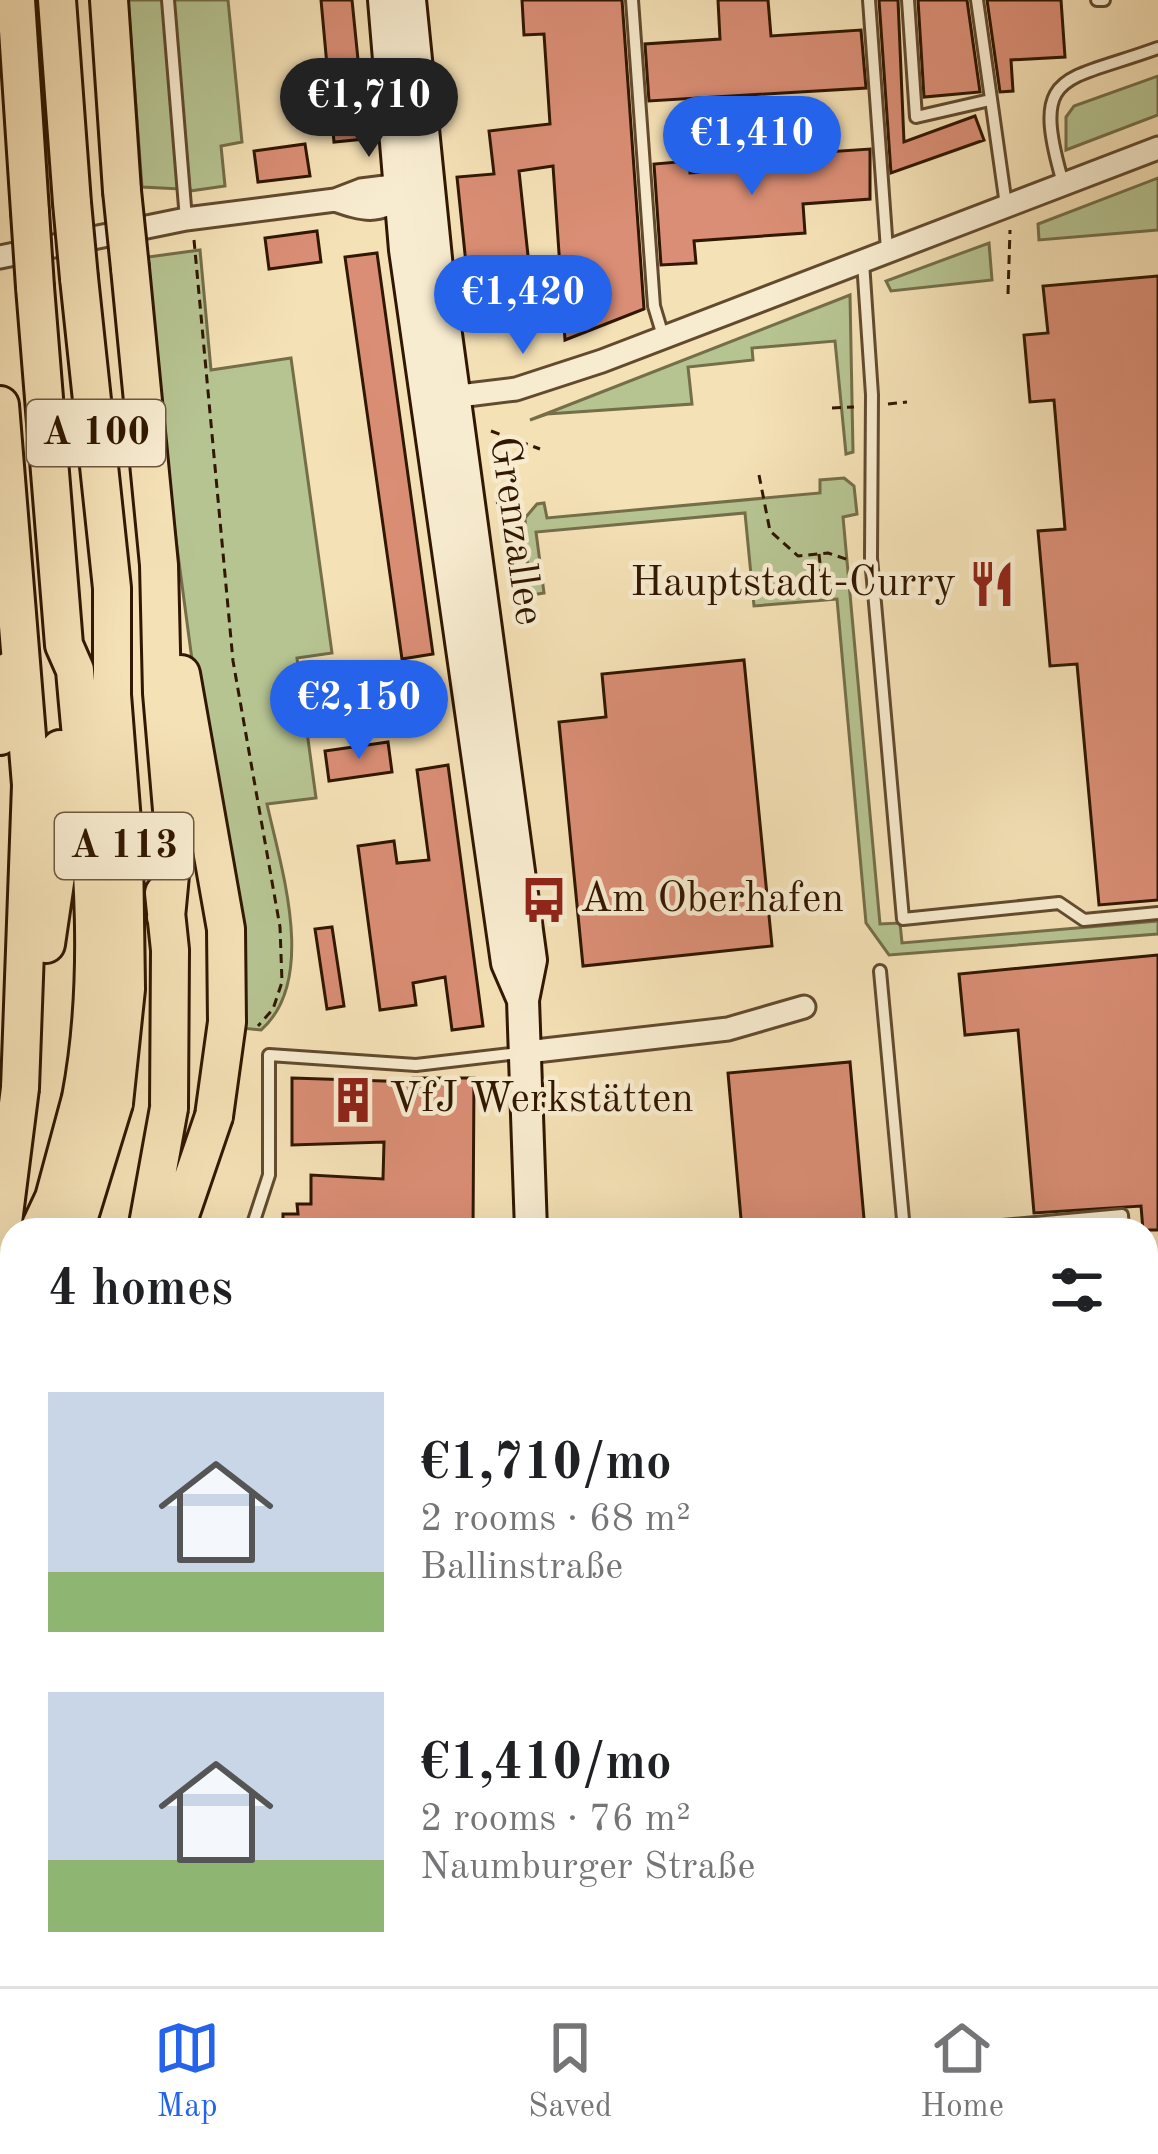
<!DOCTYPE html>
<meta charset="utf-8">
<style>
body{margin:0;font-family:"Old Standard TT",serif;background:#f6f6f6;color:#202124;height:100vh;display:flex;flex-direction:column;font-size:45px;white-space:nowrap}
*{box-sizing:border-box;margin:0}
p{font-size:39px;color:#757577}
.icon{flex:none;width:66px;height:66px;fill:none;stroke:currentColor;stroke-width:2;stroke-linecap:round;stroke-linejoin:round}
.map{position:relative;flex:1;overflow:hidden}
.drawer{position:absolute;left:0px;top:1218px;width:1158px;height:768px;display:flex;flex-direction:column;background:#fff;border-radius:36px 36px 0 0;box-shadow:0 12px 48px #0002}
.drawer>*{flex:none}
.price{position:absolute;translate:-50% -102px;padding:0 27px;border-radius:42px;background:#2563eb;color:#fff;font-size:39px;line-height:78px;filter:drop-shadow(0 3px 6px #0008)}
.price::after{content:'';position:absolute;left:50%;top:72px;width:36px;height:27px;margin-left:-18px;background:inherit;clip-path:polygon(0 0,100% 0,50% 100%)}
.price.selected{background:#222;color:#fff}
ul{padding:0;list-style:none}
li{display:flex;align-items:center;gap:36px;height:300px;padding:0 48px}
li span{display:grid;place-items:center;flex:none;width:336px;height:240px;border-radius:0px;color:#555}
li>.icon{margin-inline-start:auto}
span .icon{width:144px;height:144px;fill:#fffc;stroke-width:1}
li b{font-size:51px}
h2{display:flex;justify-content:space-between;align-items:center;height:144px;padding:0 48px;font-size:51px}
.tab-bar{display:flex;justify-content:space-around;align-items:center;height:168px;border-top:3px solid #e0e0e0;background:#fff;font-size:33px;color:#757577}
.tab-bar a{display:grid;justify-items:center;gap:6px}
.tab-bar .selected{color:#2563eb}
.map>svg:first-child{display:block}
.green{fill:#b6c492;stroke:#746e49;stroke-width:3}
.water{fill:#9ebcb6;stroke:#727a6d;stroke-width:3}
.building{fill:#da8e75;stroke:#311700;stroke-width:3}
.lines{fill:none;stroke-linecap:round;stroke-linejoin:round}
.service-casing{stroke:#624a2e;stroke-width:16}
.minor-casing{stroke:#624a2e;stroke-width:27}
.secondary-casing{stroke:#311700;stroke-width:36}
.motorway-casing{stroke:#311700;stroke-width:42}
.path{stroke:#311700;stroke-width:3;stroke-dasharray:9 6;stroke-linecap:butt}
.service{stroke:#f8ecd0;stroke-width:10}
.minor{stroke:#f8ecd0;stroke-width:21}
.secondary{stroke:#f8ecd0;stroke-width:30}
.motorway{stroke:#f5e1b6;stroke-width:36}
.motorway-bridge-casing{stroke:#311700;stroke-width:42;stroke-linecap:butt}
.motorway-bridge{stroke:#f5e1b6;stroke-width:36}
.labels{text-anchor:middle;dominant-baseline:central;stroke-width:9;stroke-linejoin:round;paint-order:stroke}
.shield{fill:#f8ecd0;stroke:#6d573e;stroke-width:3}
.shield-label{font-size:39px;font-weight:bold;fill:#311700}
.street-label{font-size:42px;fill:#311700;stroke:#f8ecd0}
.poi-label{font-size:42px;fill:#311700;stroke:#f8ecd0;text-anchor:start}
</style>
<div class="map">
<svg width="1158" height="1986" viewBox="0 0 1158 1986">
<rect width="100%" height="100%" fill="#f5e1b6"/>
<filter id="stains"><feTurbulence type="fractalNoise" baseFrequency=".00167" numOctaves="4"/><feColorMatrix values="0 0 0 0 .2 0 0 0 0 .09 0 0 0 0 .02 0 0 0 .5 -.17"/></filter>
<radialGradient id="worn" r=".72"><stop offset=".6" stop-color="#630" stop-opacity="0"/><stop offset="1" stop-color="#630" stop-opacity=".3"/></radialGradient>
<!-- green -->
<path class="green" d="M128 0H164L180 189 142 187Z
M172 0H228L242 142 221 146 225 186 190 191Z
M1158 76V115L1066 150V117L1074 106Z
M1158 178V230L1039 240 1038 224Z
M989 243 992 280 891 291 886 281Z
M200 250 211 370 291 358 332 653 297 658 316 798 267 804C281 868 318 980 261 1030L241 1028 165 457 148 257Z
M850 295 853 452 846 454 835 341 752 348 753 360 688 367 692 404 547 414 530 420Z
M844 478 854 486 857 514 843 517 880 924 900 923 902 943 1158 921V934L889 955 866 923 837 599 754 606 745 513 536 532 544 593 513 598 511 588 528 575 525 518 537 504 544 503 547 518 820 493V480Z"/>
<!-- water -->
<path class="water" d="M1146 1803 1158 1811V1964L1146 1955Z"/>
<!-- building -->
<path class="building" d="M321 0H352L366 139 334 142Z
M522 0H622L644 309 565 340 553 166 519 171 529 265 490 270 494 301 503 300 506 318 474 322 465 254 457 177 494 174 489 131 550 124 544 34 524 35Z
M718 0H768L771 36 861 30 866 88 649 101 645 44 720 39Z
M879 0H898L904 142 975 116 984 140 891 173Z
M918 0H967L980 92 924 97Z
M987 0H1061L1065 57 1011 60 1013 91 1000 92Z
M305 144 310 176 258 182 254 151Z
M870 149V199L803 204 805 233 694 241 696 263 661 265 654 164 689 161 690 173 751 169V157Z
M317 231 321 262 269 269 265 238Z
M377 253 433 654 402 659 345 257Z
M1158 276V900L1099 905 1077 664 1050 666 1038 531 1065 529 1054 400 1030 402 1024 335 1048 333 1043 286Z
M744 660 772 946 583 966 559 722 606 717 602 674Z
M377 663 381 693 319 701 315 671Z
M388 742 392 772 329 781 325 751Z
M448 765 483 1026 452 1030 445 977 413 983 416 1005 380 1010 358 846 394 841 397 863 429 860 417 770Z
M332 927 344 1006 327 1009 315 929Z
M1158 955V1230H1143L1141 1206 1034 1213 1018 1030 965 1035 959 974Z
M850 1062 865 1230H742L728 1073Z
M292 1078 413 1082V1078H474L473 1230H283V1214H298L297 1204H311V1175L383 1179 384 1142 292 1145Z"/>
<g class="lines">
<defs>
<path id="service" d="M168 0 186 219
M632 0 654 306 663 336
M869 0 887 250
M908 0 916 117 990 100
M977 0 1006 205
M1097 0H1104
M1063 183C1030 69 1062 83 1158 48
M863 262 872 395 871 558 903 919 1059 903 1084 920 1158 913
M880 971 904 1230
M251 1230 269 1175V1055L416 1065 519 1053
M959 1230 1122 1215 1123 1230
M1146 1342 1158 1340
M1146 1421 1158 1420
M0 1600 12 1599
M1146 1650 1158 1659
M0 1755 12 1779
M279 1974 284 1986
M426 1974 428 1986"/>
<path id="minor" d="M335 200C362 209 379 215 401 195
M0 257 186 219 335 200 361 190 385 187 410 194
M443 398 516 389 602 361 1158 148
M527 1052 728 1029 804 1007"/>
<path id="secondary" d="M384 0 405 250 507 963 523 1000
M410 0 437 268 531 960 523 1000 531 1230
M472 1974 475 1986
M510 1974 513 1986"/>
<path id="motorway" d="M16 0 30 212
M57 0 72 203
M109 0 122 191
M130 268 159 565 162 693 174 833 166 917
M79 278 112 588V695L124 847 126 989 114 1103
M35 287 64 645 75 670C87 813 108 956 81 1098
M0 405 31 785 20 1088
M181 674 226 929 227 1022 214 1116
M0 736 11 670
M164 893 170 950 169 1108
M46 944 57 869 60 749
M0 1305 12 1283
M0 1368 12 1350
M0 1893 12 1903
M0 1949 12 1969
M83 1974 94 1986
M136 1974 141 1986
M180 1974 186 1986
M234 1974 241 1986"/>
</defs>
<!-- service casing -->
<use href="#service" class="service-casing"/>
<!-- minor casing -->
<use href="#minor" class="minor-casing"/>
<!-- secondary casing -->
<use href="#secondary" class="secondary-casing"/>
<!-- motorway casing -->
<use href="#motorway" class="motorway-casing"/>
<!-- path -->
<path class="path" d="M194 240 233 661 280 927 282 982 273 1009 258 1026
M1008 294 1010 230
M888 404 907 402
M832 408 854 407
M491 431 540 449
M759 475 770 531 798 556 828 553 852 561
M496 503 524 500
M819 554 822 582"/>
<!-- service -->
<use href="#service" class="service"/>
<!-- minor -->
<use href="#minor" class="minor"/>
<!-- secondary -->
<use href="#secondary" class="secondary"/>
<!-- motorway -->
<use href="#motorway" class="motorway"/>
<defs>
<path id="motorway-bridge" d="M122 191 130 268
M72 203 79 278
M30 212 35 287
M39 1230 54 1198 81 1098
M75 1230 114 1103
M147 1230 169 1108
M175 1230 214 1116
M0 1246 20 1088
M0 1409 12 1553"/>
</defs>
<!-- motorway-bridge casing -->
<use href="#motorway-bridge" class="motorway-bridge-casing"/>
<!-- motorway-bridge -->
<use href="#motorway-bridge" class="motorway-bridge"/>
</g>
<!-- icons -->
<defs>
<symbol id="restaurant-bare" viewBox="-9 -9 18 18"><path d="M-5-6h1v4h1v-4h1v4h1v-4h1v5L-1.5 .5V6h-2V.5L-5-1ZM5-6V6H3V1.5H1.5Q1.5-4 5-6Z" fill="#8f2418" stroke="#f8ecd0" stroke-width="2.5" paint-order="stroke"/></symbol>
<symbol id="bus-bare" viewBox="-9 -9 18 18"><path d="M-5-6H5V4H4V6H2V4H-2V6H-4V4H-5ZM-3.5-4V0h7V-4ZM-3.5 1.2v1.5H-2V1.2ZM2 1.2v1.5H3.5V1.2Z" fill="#8f2418" stroke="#f8ecd0" stroke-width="2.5" paint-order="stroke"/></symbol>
<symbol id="building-bare" viewBox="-9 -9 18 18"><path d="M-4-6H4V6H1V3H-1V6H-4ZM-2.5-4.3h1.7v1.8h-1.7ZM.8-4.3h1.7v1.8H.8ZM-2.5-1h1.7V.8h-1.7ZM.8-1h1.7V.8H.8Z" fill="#8f2418" stroke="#f8ecd0" stroke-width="2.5" paint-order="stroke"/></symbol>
</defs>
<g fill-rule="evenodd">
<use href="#restaurant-bare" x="959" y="551" width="66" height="66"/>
<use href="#bus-bare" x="511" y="867" width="66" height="66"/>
<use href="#building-bare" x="320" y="1067" width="66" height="66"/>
</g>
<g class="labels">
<!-- shield labels -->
<g class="shield">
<rect x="27" y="400" width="138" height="66" rx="9"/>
<rect x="55" y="813" width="138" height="66" rx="9"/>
</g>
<g class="shield-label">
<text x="96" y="433">A 100</text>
<text x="124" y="846">A 113</text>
</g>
<!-- street labels -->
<g class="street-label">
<text transform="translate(515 531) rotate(82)">Grenzallee</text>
</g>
<!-- poi labels -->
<g class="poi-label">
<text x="956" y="584" text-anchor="end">Hauptstadt-Curry</text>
<text x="580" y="900">Am Oberhafen</text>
<text x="389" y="1100">VfJ Werkstätten</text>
</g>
</g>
<rect width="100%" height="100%" filter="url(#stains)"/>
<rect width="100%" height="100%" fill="url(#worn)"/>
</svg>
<b class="price selected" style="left:369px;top:160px">€1,710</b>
<b class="price" style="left:752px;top:198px">€1,410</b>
<b class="price" style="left:523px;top:357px">€1,420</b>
<b class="price" style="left:359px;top:762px">€2,150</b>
<section class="drawer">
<h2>4 homes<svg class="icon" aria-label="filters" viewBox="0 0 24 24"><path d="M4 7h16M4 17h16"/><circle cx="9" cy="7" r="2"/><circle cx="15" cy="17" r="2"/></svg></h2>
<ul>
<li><span style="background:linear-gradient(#c9d6e8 75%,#8fb573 0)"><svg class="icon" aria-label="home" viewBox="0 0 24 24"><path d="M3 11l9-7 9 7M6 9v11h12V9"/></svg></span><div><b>€1,710/mo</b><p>2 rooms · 68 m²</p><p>Ballinstraße</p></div></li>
<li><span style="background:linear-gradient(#c9d6e8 70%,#8fb573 0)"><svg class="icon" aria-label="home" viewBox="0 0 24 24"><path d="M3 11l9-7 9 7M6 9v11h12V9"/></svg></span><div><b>€1,410/mo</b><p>2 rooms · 76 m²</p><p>Naumburger Straße</p></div></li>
</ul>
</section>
</div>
<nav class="tab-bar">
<a class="selected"><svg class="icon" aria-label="map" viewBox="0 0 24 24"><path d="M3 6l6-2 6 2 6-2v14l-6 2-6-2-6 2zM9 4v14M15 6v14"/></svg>Map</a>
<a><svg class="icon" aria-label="saved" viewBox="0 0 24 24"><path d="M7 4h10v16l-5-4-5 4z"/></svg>Saved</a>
<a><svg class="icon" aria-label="home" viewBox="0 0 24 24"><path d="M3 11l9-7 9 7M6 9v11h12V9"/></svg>Home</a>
</nav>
